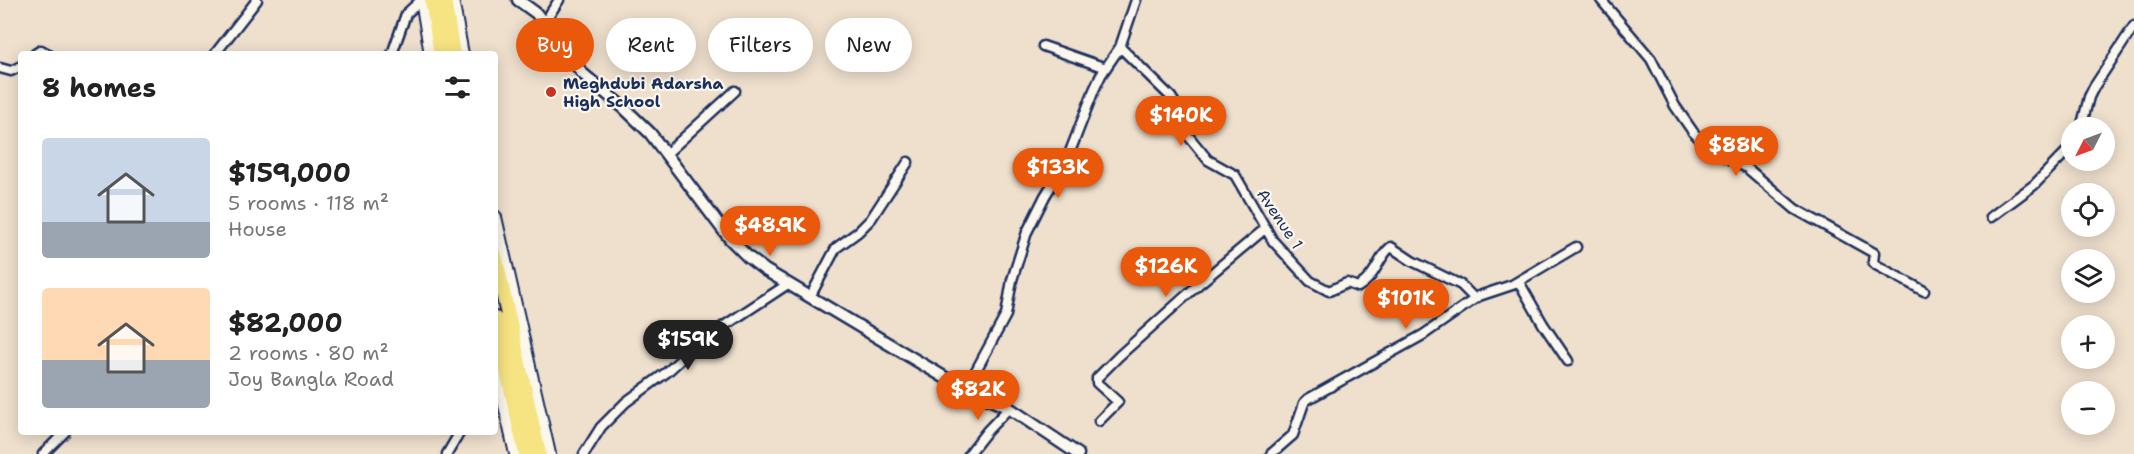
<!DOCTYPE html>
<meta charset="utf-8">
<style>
body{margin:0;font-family:"Shantell Sans",sans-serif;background:#f6f6f6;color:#222;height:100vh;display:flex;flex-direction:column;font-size:22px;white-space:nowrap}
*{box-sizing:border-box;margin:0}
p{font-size:20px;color:#767676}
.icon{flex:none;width:33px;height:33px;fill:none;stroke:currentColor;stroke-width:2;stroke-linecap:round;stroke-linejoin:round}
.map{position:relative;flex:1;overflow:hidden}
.details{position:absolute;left:18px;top:51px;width:480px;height:384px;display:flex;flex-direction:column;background:#fff;border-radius:6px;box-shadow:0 3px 15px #0003}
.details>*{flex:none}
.top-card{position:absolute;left:516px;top:18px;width:570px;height:54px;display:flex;gap:12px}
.needle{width:39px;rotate:228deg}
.fabs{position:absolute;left:2061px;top:117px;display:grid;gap:12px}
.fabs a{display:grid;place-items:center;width:54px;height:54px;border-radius:50%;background:#fff;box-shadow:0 3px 15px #0003;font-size:30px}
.price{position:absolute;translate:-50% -51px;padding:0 14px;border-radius:21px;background:#ea580c;color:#fff;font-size:20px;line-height:39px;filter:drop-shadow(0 2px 3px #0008)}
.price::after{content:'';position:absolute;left:50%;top:36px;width:18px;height:14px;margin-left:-9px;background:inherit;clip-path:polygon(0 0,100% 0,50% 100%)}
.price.on{background:#222;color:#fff}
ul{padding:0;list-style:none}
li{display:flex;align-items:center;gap:18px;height:150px;padding:0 24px}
li span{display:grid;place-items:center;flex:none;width:168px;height:120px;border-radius:6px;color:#555}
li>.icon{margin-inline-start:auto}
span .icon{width:72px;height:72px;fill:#fffc;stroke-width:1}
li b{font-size:26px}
h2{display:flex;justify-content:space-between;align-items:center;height:72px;padding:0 24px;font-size:26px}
.chip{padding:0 21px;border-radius:27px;background:#fff;box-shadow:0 3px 15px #0003;font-size:21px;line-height:54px}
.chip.on{background:#ea580c;color:#fff}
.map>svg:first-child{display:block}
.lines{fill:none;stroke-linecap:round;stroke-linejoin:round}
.minor-casing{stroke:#1b2f5e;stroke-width:13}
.tertiary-casing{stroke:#1b2f5e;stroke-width:15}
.secondary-casing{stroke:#1b2f5e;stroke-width:16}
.trunk-casing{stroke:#1b2f5e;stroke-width:18}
.minor{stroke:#fbf7ec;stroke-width:8}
.tertiary{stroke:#fbf7ec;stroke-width:10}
.secondary{stroke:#fbf7ec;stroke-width:12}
.trunk{stroke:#f6e381;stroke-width:14}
.poi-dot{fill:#c8321e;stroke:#fbf7ec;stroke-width:2}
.labels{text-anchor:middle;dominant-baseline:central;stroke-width:4.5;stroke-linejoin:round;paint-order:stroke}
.poi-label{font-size:16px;font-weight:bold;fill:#1b2f5e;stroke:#fbf7ec;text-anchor:start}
.street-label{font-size:16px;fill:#1b2f5e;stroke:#fbf7ec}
</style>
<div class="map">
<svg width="2134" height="454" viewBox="0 0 2134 454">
<rect width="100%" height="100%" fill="#efe0cd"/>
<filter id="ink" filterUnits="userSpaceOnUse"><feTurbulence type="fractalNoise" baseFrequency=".0167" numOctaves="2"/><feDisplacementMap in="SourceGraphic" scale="12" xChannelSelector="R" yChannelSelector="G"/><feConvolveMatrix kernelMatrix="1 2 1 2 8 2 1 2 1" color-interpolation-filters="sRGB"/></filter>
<g filter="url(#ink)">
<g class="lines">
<defs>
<path id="minor" d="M1601 0 1651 59 1675 106 1693 132 1709 148 1747 168 1795 209 1874 253 1873 262 1876 265 1924 291
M544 23 559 0
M1043 46 1106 68
M1120 47 1171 97 1176 105 1181 127 1208 160 1235 175 1273 241 1310 281 1329 291 1347 283 1358 287C1377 276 1379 255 1391 247L1412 261 1461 285 1475 299
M35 54 41 50 48 54
M215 54 257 0
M392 54 406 14 421 0
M0 68 11 71 21 66
M2081 128 2089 97 2094 87 2134 26
M666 154 735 91
M1991 217 2034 185 2072 146
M1519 282 1543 324 1568 361
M810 297 836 248 858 232 871 219 908 162
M966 389 1006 315 1012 280 1027 232 1045 196 1066 162 1094 90 1101 75 1120 47 1136 0
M1099 421 1118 402 1097 383V378L1119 356 1199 284 1266 228
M43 454 65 432
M447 454 460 432
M584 454 601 427 626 402 667 372 701 341 788 284
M969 454 987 431 1009 408
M1271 454 1293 435 1304 403 1308 399 1423 335 1479 296 1512 285 1576 247"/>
<path id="tertiary" d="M518 0 536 13 583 74 624 108 650 133 730 239 748 257 765 270 959 386 1009 408 1078 454"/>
<path id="secondary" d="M422 0 431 54
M452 0 462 54
M495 217 549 454
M495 361 516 454"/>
<path id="trunk" d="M432 0 441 54
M444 0 453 54
M495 256 539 454
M495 319 526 454"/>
</defs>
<!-- minor casing -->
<use href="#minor" class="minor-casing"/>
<!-- tertiary casing -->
<use href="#tertiary" class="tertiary-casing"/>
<!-- secondary casing -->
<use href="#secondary" class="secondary-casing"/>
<!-- trunk casing -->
<use href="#trunk" class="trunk-casing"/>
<!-- minor -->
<use href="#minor" class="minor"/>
<!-- tertiary -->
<use href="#tertiary" class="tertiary"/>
<!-- secondary -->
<use href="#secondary" class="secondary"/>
<!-- trunk -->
<use href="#trunk" class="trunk"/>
</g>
</g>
<!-- markers -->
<circle class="poi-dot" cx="551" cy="92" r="6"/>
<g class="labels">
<!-- poi labels -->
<g class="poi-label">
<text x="563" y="83">Meghdubi Adarsha<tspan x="563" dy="18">High School</tspan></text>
</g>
<!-- street labels -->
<g class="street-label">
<text transform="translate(1280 219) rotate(56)">Avenue 1</text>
</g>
</g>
</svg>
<div class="fabs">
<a><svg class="needle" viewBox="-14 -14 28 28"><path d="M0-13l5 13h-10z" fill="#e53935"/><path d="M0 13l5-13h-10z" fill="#767676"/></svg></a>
<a><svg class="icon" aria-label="locate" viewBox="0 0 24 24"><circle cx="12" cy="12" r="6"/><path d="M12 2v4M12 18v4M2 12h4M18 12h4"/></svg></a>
<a><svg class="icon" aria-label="layers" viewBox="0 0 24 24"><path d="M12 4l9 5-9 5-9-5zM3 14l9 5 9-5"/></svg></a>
<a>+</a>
<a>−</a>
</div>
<b class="price" style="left:1181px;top:147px">$140K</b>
<b class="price" style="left:1736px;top:177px">$88K</b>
<b class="price" style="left:1058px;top:199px">$133K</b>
<b class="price" style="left:770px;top:257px">$48.9K</b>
<b class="price" style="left:1166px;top:298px">$126K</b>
<b class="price" style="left:1406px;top:330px">$101K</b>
<b class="price on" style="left:688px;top:371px">$159K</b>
<b class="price" style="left:978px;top:421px">$82K</b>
<div class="top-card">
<a class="chip on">Buy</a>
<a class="chip">Rent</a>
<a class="chip">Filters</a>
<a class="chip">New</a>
</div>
<section class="details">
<h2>8 homes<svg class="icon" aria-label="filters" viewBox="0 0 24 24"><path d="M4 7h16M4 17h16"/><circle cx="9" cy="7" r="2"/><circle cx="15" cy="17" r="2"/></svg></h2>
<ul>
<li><span style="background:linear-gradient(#c9d6e8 70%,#9aa5b1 0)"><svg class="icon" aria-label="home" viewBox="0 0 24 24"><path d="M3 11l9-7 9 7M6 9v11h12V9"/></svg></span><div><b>$159,000</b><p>5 rooms · 118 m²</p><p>House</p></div></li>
<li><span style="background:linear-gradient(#ffd9b3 60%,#9aa5b1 0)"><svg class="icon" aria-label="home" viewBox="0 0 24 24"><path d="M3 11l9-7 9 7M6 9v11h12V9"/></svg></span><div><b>$82,000</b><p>2 rooms · 80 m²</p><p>Joy Bangla Road</p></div></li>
</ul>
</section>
</div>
